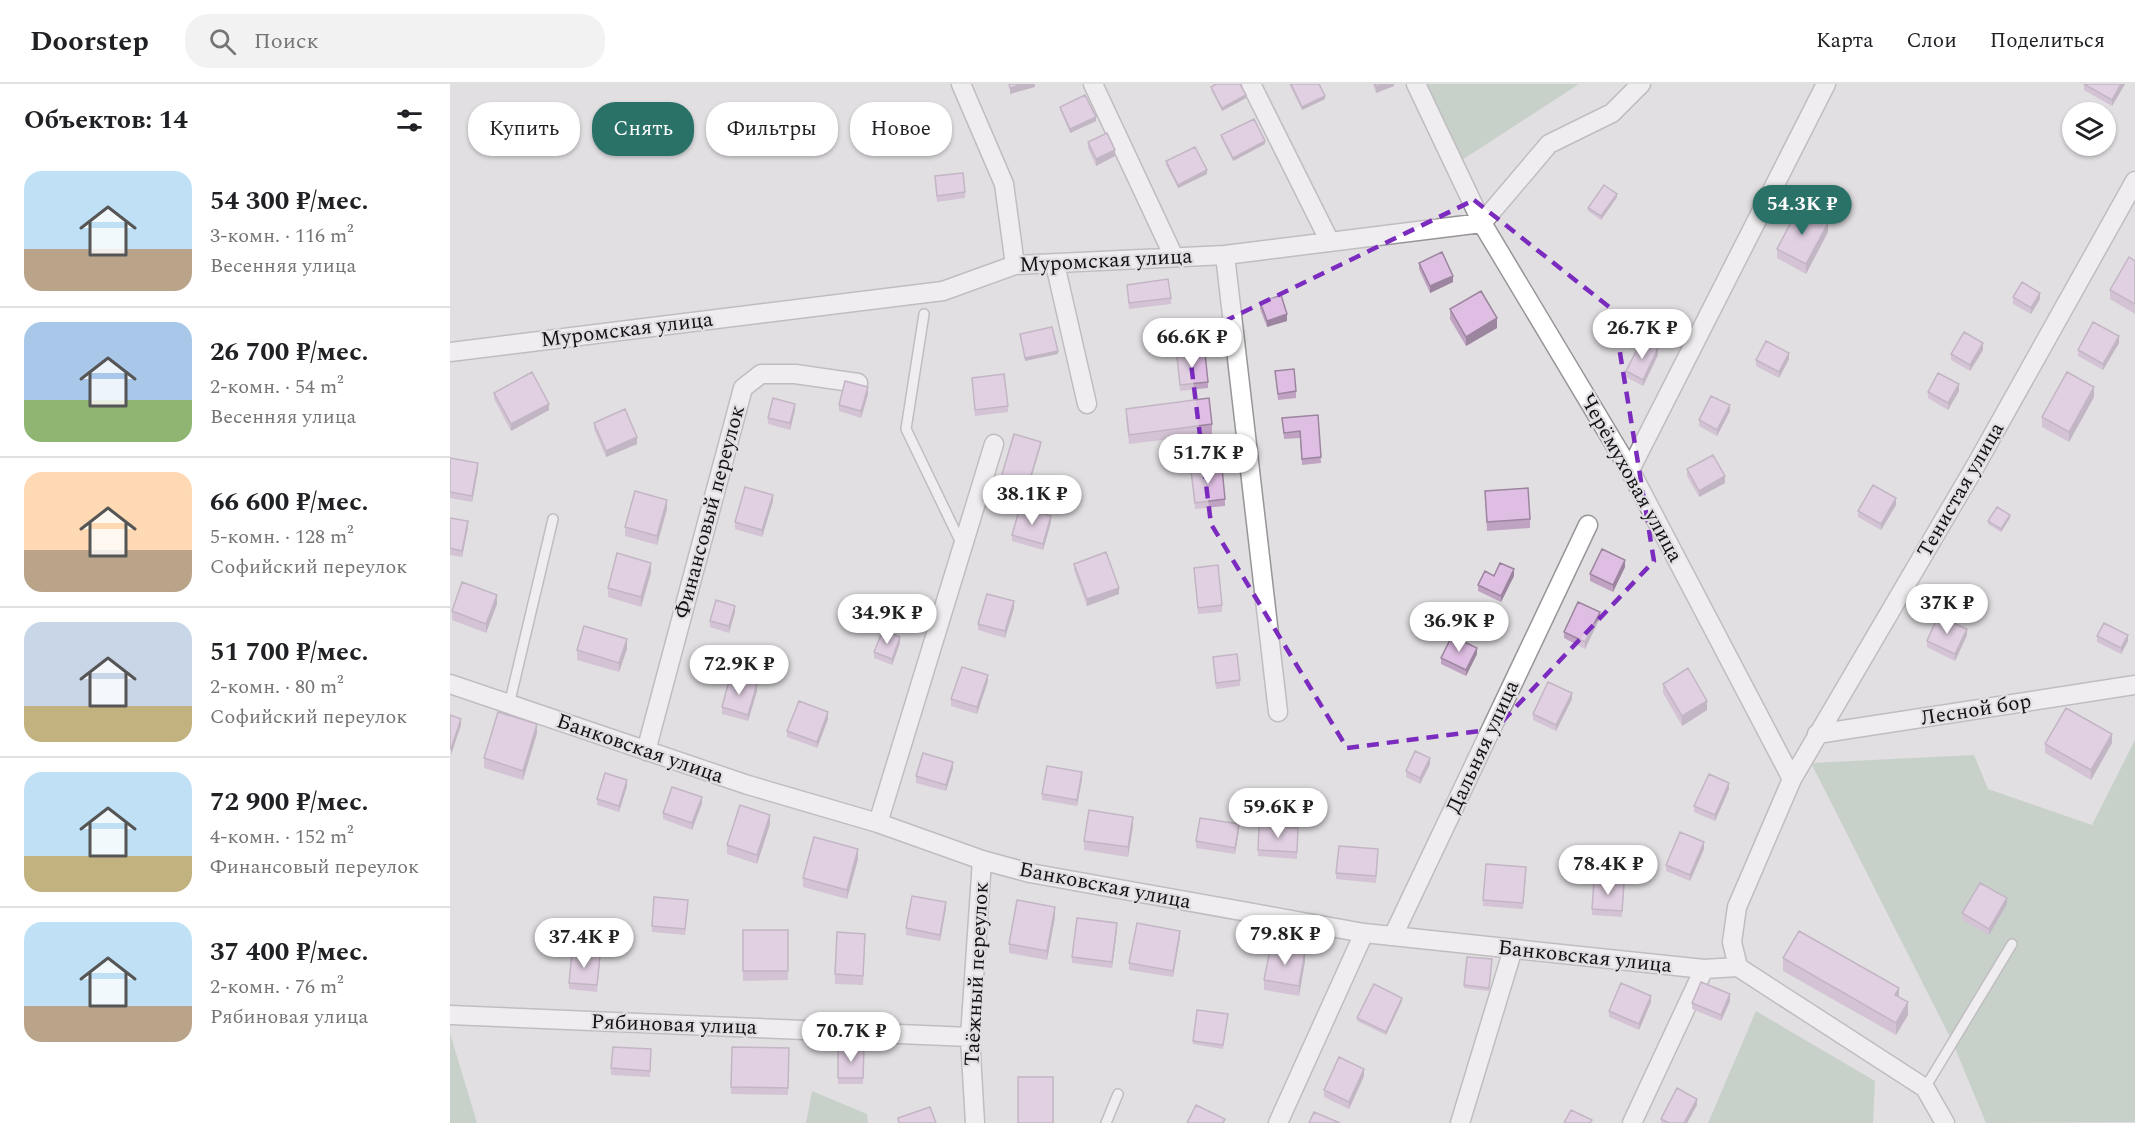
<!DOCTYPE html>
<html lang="ru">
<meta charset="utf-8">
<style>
body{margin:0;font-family:Spectral,serif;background:#f2f2f2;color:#202124;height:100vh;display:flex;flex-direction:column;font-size:22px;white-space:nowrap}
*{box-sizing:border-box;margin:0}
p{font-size:20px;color:#757577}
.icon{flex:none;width:33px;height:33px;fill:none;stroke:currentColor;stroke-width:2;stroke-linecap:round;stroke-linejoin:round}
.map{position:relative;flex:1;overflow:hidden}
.side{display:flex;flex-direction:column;background:#fff;width:450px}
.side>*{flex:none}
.top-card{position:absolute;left:18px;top:18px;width:570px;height:54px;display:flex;gap:12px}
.controls{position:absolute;left:1612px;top:18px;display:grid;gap:12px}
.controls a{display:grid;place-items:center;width:54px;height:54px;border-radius:50%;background:#fff;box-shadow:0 2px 4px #0004;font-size:30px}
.price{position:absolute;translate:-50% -51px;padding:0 14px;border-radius:21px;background:#fff;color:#222;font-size:20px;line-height:39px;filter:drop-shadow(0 2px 3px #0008)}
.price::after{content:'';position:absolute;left:50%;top:36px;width:18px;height:14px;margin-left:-9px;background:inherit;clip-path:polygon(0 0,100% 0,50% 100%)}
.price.on{background:#2a7168;color:#fff}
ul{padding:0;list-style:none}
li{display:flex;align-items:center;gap:18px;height:150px;padding:0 24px}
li+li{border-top:2px solid #e0e0e0}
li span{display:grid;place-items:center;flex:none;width:168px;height:120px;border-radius:18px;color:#555}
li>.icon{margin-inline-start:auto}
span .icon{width:72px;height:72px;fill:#fffc;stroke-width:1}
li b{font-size:26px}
h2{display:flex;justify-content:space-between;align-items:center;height:72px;padding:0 24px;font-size:26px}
.chip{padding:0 21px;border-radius:24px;background:#fff;box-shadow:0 2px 4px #0004;font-size:21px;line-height:54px}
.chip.on{background:#2a7168;color:#fff}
header{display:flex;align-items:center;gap:36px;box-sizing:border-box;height:84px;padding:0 30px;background:#fff;border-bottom:2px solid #e0e0e0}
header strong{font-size:28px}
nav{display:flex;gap:33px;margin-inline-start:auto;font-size:21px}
.search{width:420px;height:54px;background:#f2f2f2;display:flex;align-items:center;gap:15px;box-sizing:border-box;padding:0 21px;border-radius:24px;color:#757577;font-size:22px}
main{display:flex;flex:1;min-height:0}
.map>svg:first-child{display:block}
.green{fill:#a6c2ad}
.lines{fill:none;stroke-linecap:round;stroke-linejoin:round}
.service-casing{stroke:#989598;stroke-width:12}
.minor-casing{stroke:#989598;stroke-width:21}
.service{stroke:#fff;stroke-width:9}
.minor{stroke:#fff;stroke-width:18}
.wall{fill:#c0a3c3}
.shaded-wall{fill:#9c859f}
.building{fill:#dfbee3;stroke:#9c859f;stroke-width:1.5}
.marked{fill:none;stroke:#7b2cbf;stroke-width:4.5;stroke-dasharray:12 8;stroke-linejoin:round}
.labels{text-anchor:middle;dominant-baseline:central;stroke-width:4.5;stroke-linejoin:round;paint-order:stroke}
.street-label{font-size:21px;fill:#121113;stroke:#e2dfe2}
</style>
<header>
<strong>Doorstep</strong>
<div class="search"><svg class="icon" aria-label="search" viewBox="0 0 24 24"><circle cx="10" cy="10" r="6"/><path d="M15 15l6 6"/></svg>Поиск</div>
<nav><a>Карта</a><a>Слои</a><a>Поделиться</a></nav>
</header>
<main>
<section class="side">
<h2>Объектов: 14<svg class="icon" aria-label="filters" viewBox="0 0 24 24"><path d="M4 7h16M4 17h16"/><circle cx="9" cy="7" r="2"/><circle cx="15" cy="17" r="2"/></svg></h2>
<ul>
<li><span style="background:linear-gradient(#bfe0f5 65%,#b9a48a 0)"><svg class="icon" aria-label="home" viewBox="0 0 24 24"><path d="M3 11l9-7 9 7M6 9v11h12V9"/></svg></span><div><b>54 300 ₽/мес.</b><p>3-комн. · 116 m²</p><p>Весенняя улица</p></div></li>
<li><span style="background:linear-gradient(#a9c7e8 65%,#8fb573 0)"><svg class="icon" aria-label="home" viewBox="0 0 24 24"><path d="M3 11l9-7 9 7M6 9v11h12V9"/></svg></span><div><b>26 700 ₽/мес.</b><p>2-комн. · 54 m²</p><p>Весенняя улица</p></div></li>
<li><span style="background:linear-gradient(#ffd9b3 65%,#b9a48a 0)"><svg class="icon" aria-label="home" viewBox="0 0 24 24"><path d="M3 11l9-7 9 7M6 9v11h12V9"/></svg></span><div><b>66 600 ₽/мес.</b><p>5-комн. · 128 m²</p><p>Софийский переулок</p></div></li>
<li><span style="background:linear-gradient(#c9d6e8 70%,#c2b280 0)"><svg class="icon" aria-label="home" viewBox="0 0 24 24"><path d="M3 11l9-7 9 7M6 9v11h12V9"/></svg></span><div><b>51 700 ₽/мес.</b><p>2-комн. · 80 m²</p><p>Софийский переулок</p></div></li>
<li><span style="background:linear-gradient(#bfe0f5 70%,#c2b280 0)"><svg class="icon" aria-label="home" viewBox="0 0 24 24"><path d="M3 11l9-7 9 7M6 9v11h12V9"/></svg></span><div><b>72 900 ₽/мес.</b><p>4-комн. · 152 m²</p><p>Финансовый переулок</p></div></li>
<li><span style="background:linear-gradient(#bfe0f5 70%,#b9a48a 0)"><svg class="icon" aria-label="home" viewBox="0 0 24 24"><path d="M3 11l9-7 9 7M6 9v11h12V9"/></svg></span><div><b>37 400 ₽/мес.</b><p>2-комн. · 76 m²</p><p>Рябиновая улица</p></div></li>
</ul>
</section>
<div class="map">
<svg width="1685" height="1039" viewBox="0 0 1685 1039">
<rect width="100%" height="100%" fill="#e2dfe2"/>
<!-- green -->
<path class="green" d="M977 0H1129L1009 78Z
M1685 656V1038L1536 1039 1502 957 1361 679 1524 671 1538 705 1642 741Z
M1306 927 1425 997 1423 1039H1258Z
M0 949 27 1039H0Z
M362 1007 417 1030 418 1039H356Z"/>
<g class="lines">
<defs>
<path id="service" d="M474 230 456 345 511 459
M59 621 103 435
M1475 1004 1562 860
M656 1039 668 1010"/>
<path id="minor" d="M511 0 554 100 565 181
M643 0 724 173
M801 0 880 158
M966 0 1032 139 1180 386 1342 695
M775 171 828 628
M605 180 637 320
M0 268 493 207 565 181 775 171 1032 139 1099 60 1162 29 1191 0
M1180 386 1376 0
M0 600 298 701 428 739 532 776 580 789 914 849 1254 885 1288 883 1475 1004 1495 1039
M1367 650 1685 601
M196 667 293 304 311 290H345L408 299
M428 739 544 360
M943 852 1138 441
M1288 883 1282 858 1287 823 1342 695 1526 381 1685 97
M0 931 520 953
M525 1039 520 953 532 776
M828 1039 914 849
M1010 1039 1063 865
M1182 1039 1254 885"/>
</defs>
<!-- service casing -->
<use href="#service" class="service-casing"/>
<!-- minor casing -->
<use href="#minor" class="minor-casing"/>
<!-- service -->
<use href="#service" class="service"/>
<!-- minor -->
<use href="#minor" class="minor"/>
</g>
<!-- wall -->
<path class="wall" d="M839 0H869L875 15 852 26Z
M923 0H944V2L926 9Z
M1634 0H1675L1662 22 1634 6Z
M761 3 796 14 772 27 761 6Z
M610 23 646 37 620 49 610 26Z
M771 51 815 60 783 77 771 54Z
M638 58 665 72 646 82 638 64Z
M716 77 757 90 728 104 716 81Z
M485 92 515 108V114L487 118Z
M1167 113 1151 136 1138 127V124Z
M1378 148 1356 190 1327 174V165Z
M1685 177V230L1660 215V206Z
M969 179 1003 198 980 209 969 185Z
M677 201 721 214V220L679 225Z
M1563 213 1590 215 1581 230 1563 220Z
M810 218 837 237 817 243 810 225Z
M1000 225 1047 244 1016 262 1000 235Z
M1669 259 1653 286 1628 272V266Z
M1533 266 1520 287 1501 276V270Z
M1208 271 1193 302 1176 293V287Z
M727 272 758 298V304L730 307Z
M1339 275 1329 294 1306 282V276Z
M825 287 846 307V314L828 316Z
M522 294 558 322V328L525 332Z
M1509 307 1498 326 1478 314V308Z
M44 309 99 326 61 347 44 315Z
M418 310 411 334 389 327V321Z
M1644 313 1619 358 1592 343V333Z
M676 325 762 340V350L679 360 676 334Z
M345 326 340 346 318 340V334Z
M1280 327 1267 352 1249 342V336Z
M868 331 871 379 852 381 850 354 834 355 832 334Z
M144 339 187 360 156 373 144 345Z
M591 361 577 408 550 400V397Z
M0 374 28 386 22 418 0 414Z
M1237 385 1275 399 1249 413 1237 392Z
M741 387 775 415V422L745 425Z
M1035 407 1080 435V444L1037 447Z
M323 417 312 453 285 445V438Z
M1446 421 1431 446 1408 433V427Z
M217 425 207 461 175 452V443Z
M0 434 18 443 12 473 0 471Z
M1560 434 1551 448 1538 440V437Z
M601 438 593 466 562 457V451Z
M624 480 669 510 637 522 624 486Z
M1175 483 1163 508 1140 497V490Z
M744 484 772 521V528L748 530Z
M201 488 191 523 158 513V504Z
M1044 492H1064L1051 518 1028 507V501Z
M47 520 36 549 2 536V527Z
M564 524 555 554 528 546V540Z
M285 528 279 549 260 543V537Z
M1150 534 1135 565 1114 554V548Z
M1517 551 1505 577 1477 563V557Z
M1647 552 1678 557 1671 570 1647 558Z
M450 559 442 581 424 574V568Z
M177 565 169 588 127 576V566Z
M1027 570 1016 592 991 580V574Z
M763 573 790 596V602L766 605Z
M538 597 527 630 501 622V615Z
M1213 600 1257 626 1232 642 1213 609Z
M307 607 298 637 272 630V623Z
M1122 615 1106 647 1083 636V630Z
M378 635 367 664 337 653V647Z
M87 649 73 696 34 684V674Z
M1662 659 1641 696 1595 669V660Z
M980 680 970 700 956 693V687Z
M503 684 496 707 466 699V692Z
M632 695 627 722 592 716V710Z
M177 702 169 728 147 721V715Z
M1279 705 1265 737 1244 728V722Z
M252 719 242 746 213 735V729Z
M320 740 307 780 277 770V761Z
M683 742 678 773 634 766V757Z
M809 742 848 744 847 775 808 772Z
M789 747 785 770 746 764V757Z
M1254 765 1240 797 1216 787V781Z
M928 772 926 799 886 795V789Z
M408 775 397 815 353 803V794Z
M1076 790 1073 825 1033 822V816Z
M1174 805 1172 833 1142 831V825Z
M1557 820 1539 851 1512 836V829Z
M238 822 235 851 202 848V842Z
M496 824 490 857 456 851V844Z
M605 833 597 876 559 869V860Z
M667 845 662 884 622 879V873Z
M293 846H338V896L293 897Z
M730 853 723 893 679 886V879Z
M415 859 413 901 385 900V890Z
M1333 874 1449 913 1458 931 1446 951 1333 887Z
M1042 875 1039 907 1014 904V901Z
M150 877 147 908 119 905V899Z
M855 877 849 912 814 906V896Z
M952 917 936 951 907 937V934Z
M1280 917 1271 937 1242 925V919Z
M1201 918 1189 946 1159 933V927Z
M778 930 773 965 743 960V957Z
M282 963 339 964 338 1011 281 1010Z
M388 964H414L413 1000H388Z
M201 965 200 993 161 991V984Z
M914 992 899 1025 874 1013V1006Z
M1247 1021 1237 1039H1211V1035Z"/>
<!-- shaded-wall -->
<path class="shaded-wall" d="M573 0H585V3L560 10V4Z
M934 0H944V2L926 9V3Z
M1671 0H1675L1662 22V16Z
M796 11V14L772 27V24Z
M875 12V15L852 26V23Z
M646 33V37L620 49V45Z
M815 57V60L783 77V74Z
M665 66V72L646 82V75Z
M757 86V90L728 104V101Z
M1167 110V113L1151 136V132Z
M1378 139V148L1356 190V180Z
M1003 192V198L980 209V202Z
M1590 209V215L1581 230V224Z
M837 230V237L817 243V237Z
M1047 234V244L1016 262V253Z
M1669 252V259L1653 286V280Z
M1533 259V266L1520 287V281Z
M1208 264V271L1193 302V296Z
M608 267V270L575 277V274Z
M1339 269V275L1329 294V288Z
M1509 300V307L1498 326V319Z
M418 303V310L411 334V327Z
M1644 303V313L1619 358V348Z
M99 320V326L61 347V340Z
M345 320V326L340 346V339Z
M1280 321V327L1267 352V346Z
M187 353V360L156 373V367Z
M591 358V361L577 408V405Z
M28 379V386L22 418V412Z
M1275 392V399L1249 413V407Z
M323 411V417L312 453V446Z
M1446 414V421L1431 446V440Z
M217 416V425L207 461V452Z
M1560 431V434L1551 448V445Z
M601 432V438L593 466V460Z
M18 437V443L12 473V467Z
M1175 476V483L1163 508V501Z
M201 479V488L191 523V513Z
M1064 485V492L1051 518V512Z
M669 504V510L637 522V515Z
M47 511V520L36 549V540Z
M564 517V524L555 554V547Z
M285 522V528L279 549V542Z
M1150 528V534L1135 565V558Z
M1517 545V551L1505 577V570Z
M1678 551V557L1671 570V564Z
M450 553V559L442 581V575Z
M177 555V565L169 588V579Z
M1027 564V570L1016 592V586Z
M538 591V597L527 630V623Z
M307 600V607L298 637V631Z
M1122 609V615L1106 647V641Z
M1257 617V626L1232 642V632Z
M378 628V635L367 664V658Z
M11 635V641L1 671V665Z
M87 640V649L73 696V687Z
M1662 650V659L1641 696V686Z
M980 674V680L970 700V694Z
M503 678V684L496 707V701Z
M632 688V695L627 722V716Z
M177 696V702L169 728V722Z
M1279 699V705L1265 737V731Z
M252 713V719L242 746V739Z
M320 731V740L307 780V771Z
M683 733V742L678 773V763Z
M789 740V747L785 770V764Z
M1254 758V765L1240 797V791Z
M408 765V775L397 815V806Z
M1557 814V820L1539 851V845Z
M496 818V824L490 857V851Z
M605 823V833L597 876V867Z
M667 839V845L662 884V878Z
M730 847V853L723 893V887Z
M855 867V877L849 912V902Z
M1449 904V917L1445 911Z
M1280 910V917L1271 937V931Z
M1201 912V918L1189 946V940Z
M952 914V917L936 951V948Z
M1458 918V931L1446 951V939Z
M914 985V992L899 1025V1018Z
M1247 1015V1021L1237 1039H1234Z"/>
<!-- building -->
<path class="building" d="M559 0H573L560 4Z
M766 0H790L796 11 772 24 761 3Z
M841 0H869L875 12 852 23Z
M925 0H934L926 3Z
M1634 0H1671L1662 16Z
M635 11 646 33 620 45 610 23Z
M804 35 815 57 783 74 771 51Z
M657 49 665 66 646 75 638 58Z
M745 63 757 86 728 101 716 77Z
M513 89 515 108 487 112 485 92Z
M1154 101 1167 110 1151 132 1138 124Z
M1349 123 1378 139 1356 180 1327 165Z
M992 168 1003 192 980 202 969 179Z
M1679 173 1685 177V220L1660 206Z
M718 195 721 214 679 219 677 201Z
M1572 198 1590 209 1581 224 1563 213Z
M1031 207 1047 234 1016 253 1000 225Z
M831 211 837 230 817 237 810 218Z
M1643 238 1669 252 1653 280 1628 266Z
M602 243 608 267 575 274 570 250Z
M1514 248 1533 259 1520 281 1501 270Z
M1192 256 1208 264 1193 296 1176 287Z
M1316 257 1339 269 1329 288 1306 276Z
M755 269 758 298 730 301 727 272Z
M844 285 846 307 828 310 825 287Z
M82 288 99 320 61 340 44 309Z
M1617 288 1644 303 1619 348 1592 333Z
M1488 289 1509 300 1498 319 1478 308Z
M554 290 558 322 525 326 522 294Z
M395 297 418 303 411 327 389 321Z
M1261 312 1280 321 1267 346 1249 336Z
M323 314 345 320 340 339 318 334Z
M759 314 762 340 679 351 676 325Z
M175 325 187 353 156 367 144 339Z
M868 331 871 373 852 375 850 347 834 349 832 334Z
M564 350 591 358 577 405 550 397Z
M1263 371 1275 392 1249 407 1237 385Z
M0 374 28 379 22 412 0 408Z
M772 384 775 415 745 419 741 387Z
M1423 401 1446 414 1431 440 1408 427Z
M295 403 323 411 312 446 285 438Z
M1078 404 1080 435 1037 438 1035 407Z
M185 407 217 416 207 452 175 443Z
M570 423 601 432 593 460 562 451Z
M1547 423 1560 431 1551 445 1538 437Z
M0 434 18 437 12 467 0 464Z
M1152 465 1175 476 1163 501 1140 490Z
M656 468 669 504 637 515 624 480Z
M167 469 201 479 191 513 158 504Z
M1050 479 1064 485 1051 512 1028 501 1035 487 1044 492Z
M768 481 772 521 748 524 744 484Z
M12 498 47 511 36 540 2 527Z
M537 510 564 517 555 547 528 540Z
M266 516 285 522 279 542 260 537Z
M1128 518 1150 528 1135 558 1114 548Z
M1488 532 1517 545 1505 570 1477 557Z
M1654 539 1678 551 1671 564 1647 552Z
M134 542 177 555 169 579 127 566Z
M433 546 450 553 442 575 424 568Z
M1002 552 1027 564 1016 586 991 574Z
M787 570 790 596 766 599 763 573Z
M512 583 538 591 527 623 501 615Z
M1238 584 1257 617 1232 632 1213 600Z
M280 593 307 600 298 631 272 623Z
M1098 598 1122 609 1106 641 1083 630Z
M349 617 378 628 367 658 337 647Z
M1616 624 1662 650 1641 686 1595 660Z
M48 628 87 640 73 687 34 674Z
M0 631 11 635 1 665 0 664Z
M965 667 980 674 970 694 956 687Z
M473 669 503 678 496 701 466 692Z
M597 682 632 688 627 716 592 710Z
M155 689 177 696 169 722 147 715Z
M1259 690 1279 699 1265 731 1244 722Z
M222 703 252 713 242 739 213 729Z
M290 721 320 731 307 771 277 761Z
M639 726 683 733 678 763 634 757Z
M750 734 789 740 785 764 746 757Z
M809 742 848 744 847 768 808 766Z
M1230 748 1254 758 1240 791 1216 781Z
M364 753 408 765 397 806 353 794Z
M889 762 928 765 926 792 886 789Z
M1036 780 1076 783 1073 819 1033 816Z
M1144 796 1174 799 1172 827 1142 825Z
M1530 799 1557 814 1539 845 1512 829Z
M462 812 496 818 490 851 456 844Z
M204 813 238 816 235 845 202 842Z
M567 816 605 823 597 867 559 860Z
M627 834 667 839 662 878 622 873Z
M687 839 730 847 723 887 679 879Z
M293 846H338V887H293Z
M1349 847 1449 904 1445 911 1458 918 1446 939 1333 874Z
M387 848 415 850 413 892 385 890Z
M821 861 855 867 849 902 814 896Z
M122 868 150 871 147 901 119 899Z
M1017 873 1042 875 1039 904 1014 901Z
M1251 898 1280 910 1271 931 1242 919Z
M1171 899 1201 912 1189 940 1159 927Z
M924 900 952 914 936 948 907 934Z
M747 926 778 930 773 961 743 957Z
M163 963 201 965 200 987 161 984Z
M282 963 339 964 338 1004 281 1003Z
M388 964H414L413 994H388Z
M889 973 914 985 899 1018 874 1006Z
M568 993H603V1039H568Z
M1227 1004 1247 1015 1234 1039H1219L1211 1035Z
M746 1021 775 1035 773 1039H737Z
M480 1023 486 1039H449L448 1034Z
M1121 1026 1142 1036 1140 1039H1114Z
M864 1028 890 1039H859Z"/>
<!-- marked area -->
<path d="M0 0H1685V1039H0ZM1024 116 1163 226 1204 477 1045 645 897 664 761 440 738 255Z" fill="#e2dfe2" fill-opacity=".55" fill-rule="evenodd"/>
<path class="marked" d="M1024 116 1163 226 1204 477 1045 645 897 664 761 440 738 255Z"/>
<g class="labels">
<!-- street labels -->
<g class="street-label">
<text transform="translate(656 177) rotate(-3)">Муромская улица</text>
<text transform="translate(177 246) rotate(-7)">Муромская улица</text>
<text transform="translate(1181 394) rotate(61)">Черёмуховая улица</text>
<text transform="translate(1511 406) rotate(-60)">Тенистая улица</text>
<text transform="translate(260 428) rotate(-75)">Финансовый переулок</text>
<text transform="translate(1526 626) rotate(-9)">Лесной бор</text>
<text transform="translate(1033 663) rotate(-65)">Дальняя улица</text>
<text transform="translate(190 665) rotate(19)">Банковская улица</text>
<text transform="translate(655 802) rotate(11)">Банковская улица</text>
<text transform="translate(1135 873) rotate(6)">Банковская улица</text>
<text transform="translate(527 890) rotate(-87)">Таёжный переулок</text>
<text transform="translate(224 941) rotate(2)">Рябиновая улица</text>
</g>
</g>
</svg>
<div class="controls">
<a><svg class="icon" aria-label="layers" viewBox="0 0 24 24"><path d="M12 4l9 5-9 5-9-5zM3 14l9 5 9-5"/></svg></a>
</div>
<b class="price on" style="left:1352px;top:152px">54.3K ₽</b>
<b class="price" style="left:1192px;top:276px">26.7K ₽</b>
<b class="price" style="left:742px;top:285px">66.6K ₽</b>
<b class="price" style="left:758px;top:401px">51.7K ₽</b>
<b class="price" style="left:582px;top:442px">38.1K ₽</b>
<b class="price" style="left:1497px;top:551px">37K ₽</b>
<b class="price" style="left:437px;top:561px">34.9K ₽</b>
<b class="price" style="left:1009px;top:569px">36.9K ₽</b>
<b class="price" style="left:289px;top:612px">72.9K ₽</b>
<b class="price" style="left:828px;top:755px">59.6K ₽</b>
<b class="price" style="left:1158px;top:812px">78.4K ₽</b>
<b class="price" style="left:835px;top:882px">79.8K ₽</b>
<b class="price" style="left:134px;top:885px">37.4K ₽</b>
<b class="price" style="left:401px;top:979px">70.7K ₽</b>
<div class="top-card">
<a class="chip">Купить</a>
<a class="chip on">Снять</a>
<a class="chip">Фильтры</a>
<a class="chip">Новое</a>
</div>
</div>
</main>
